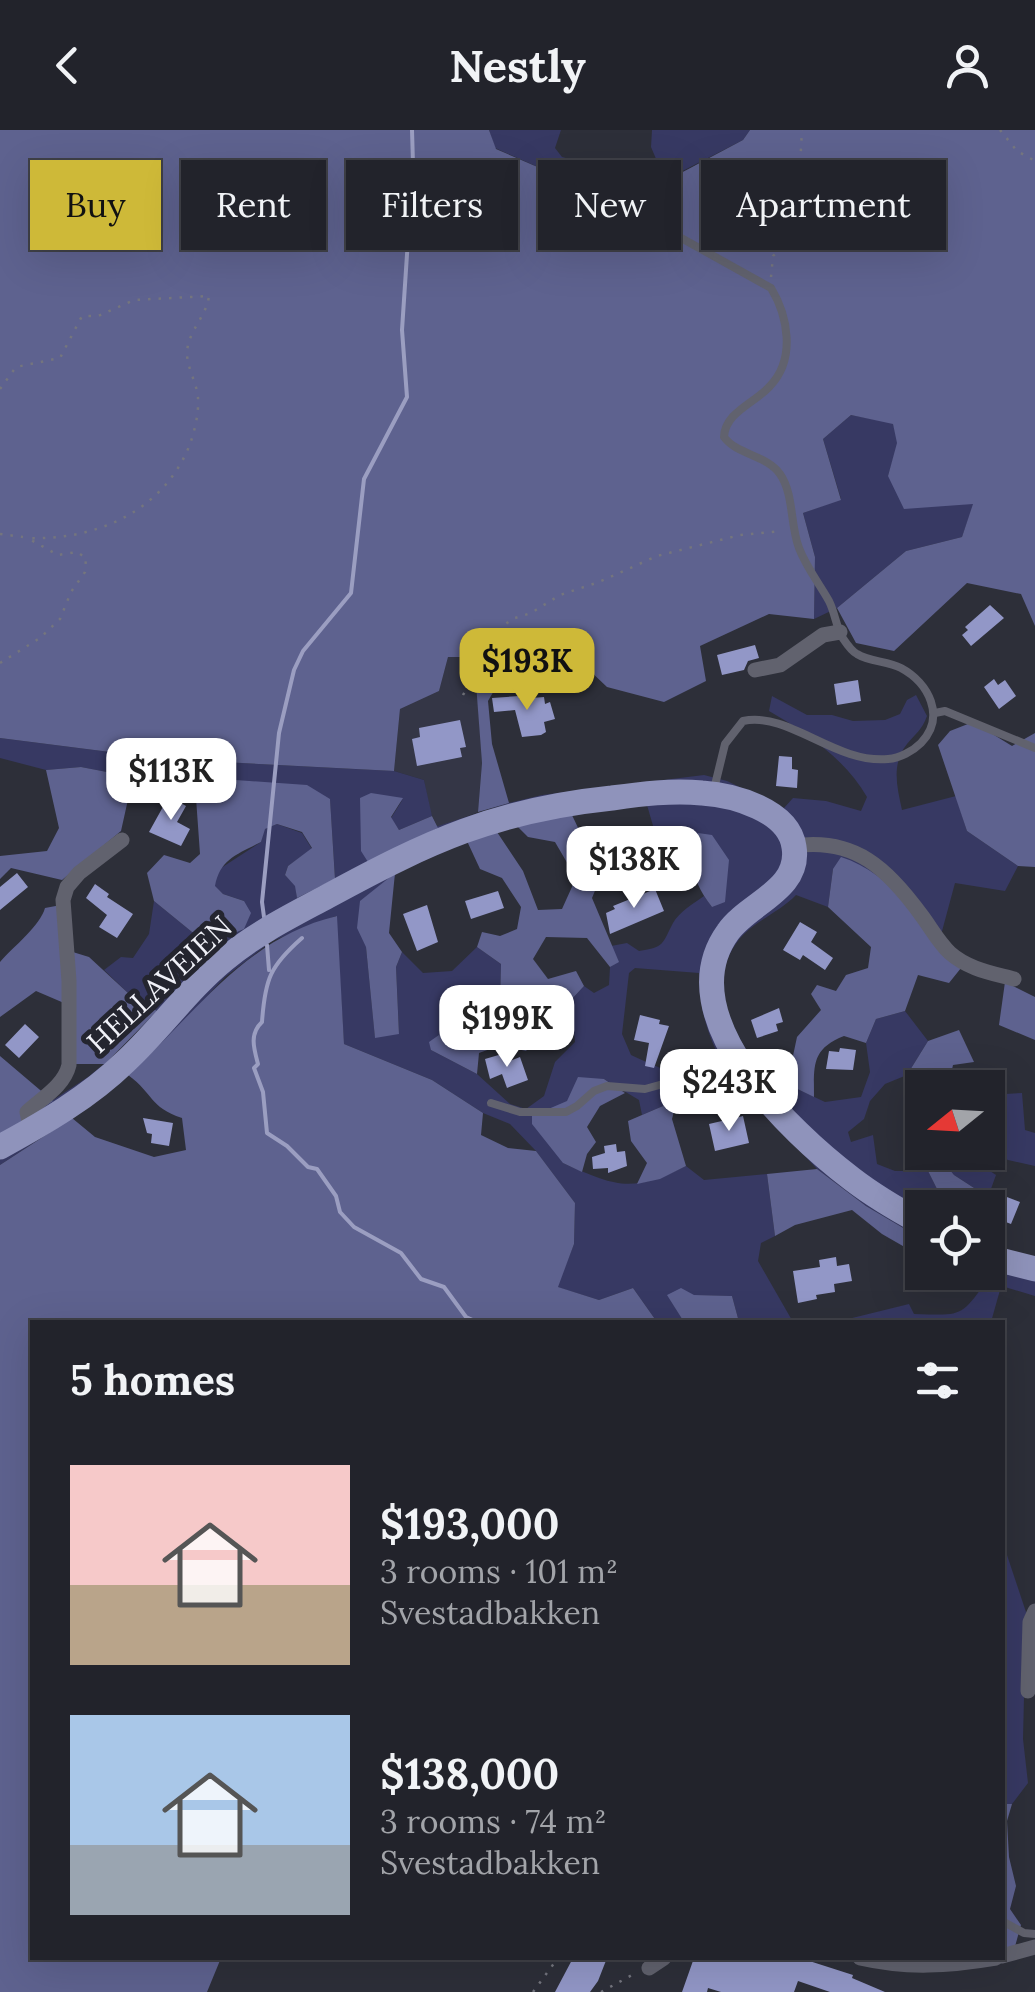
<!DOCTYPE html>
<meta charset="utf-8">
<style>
body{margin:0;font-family:Lora,serif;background:#2e2f37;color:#f1f3f6;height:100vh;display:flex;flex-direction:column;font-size:38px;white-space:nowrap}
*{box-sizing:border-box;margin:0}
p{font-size:32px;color:#a2a4a9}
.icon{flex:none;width:55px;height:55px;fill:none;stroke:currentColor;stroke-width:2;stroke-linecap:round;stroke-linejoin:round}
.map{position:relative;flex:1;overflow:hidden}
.sheet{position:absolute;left:30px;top:1190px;width:975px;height:640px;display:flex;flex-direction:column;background:#22232b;border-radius:0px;box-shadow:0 10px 40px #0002,0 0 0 2px #3f4047}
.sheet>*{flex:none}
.top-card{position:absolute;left:30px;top:30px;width:975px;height:90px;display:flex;gap:20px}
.needle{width:65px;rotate:252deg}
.buttons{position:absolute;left:905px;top:940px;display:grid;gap:20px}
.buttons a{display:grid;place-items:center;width:100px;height:100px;border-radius:0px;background:#22232b;box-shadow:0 10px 40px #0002,0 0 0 2px #3f4047;font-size:50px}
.price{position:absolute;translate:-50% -85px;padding:0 22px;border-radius:20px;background:#fff;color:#222;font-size:32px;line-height:65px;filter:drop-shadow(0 2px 5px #0008)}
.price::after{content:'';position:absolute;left:50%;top:60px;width:30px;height:22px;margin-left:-15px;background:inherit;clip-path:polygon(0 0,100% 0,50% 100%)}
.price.selected{background:#ceb938;color:#111}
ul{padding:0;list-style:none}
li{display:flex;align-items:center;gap:30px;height:250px;padding:0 40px}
li span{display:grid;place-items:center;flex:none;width:280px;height:200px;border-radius:0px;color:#555}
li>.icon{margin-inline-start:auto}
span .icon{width:120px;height:120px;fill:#fffc;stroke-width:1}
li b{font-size:42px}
h2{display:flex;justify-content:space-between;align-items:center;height:120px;padding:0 40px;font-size:42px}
.chip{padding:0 35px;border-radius:0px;background:#22232b;box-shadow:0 10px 40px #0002,0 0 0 2px #3f4047;font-size:35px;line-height:90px}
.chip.selected{background:#ceb938;color:#111}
header{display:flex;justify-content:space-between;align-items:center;height:130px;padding:0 40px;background:#22232b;font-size:45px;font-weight:700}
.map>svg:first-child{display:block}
.built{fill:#343646}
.green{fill:#373963;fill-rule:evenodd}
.forest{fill:#5e628f}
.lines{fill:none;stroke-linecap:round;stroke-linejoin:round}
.stream{stroke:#9b9ec1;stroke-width:4}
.building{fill:#9297c7}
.path{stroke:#74757e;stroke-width:2.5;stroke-dasharray:2.5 8;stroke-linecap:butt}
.lane{stroke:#61626e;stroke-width:8}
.street{stroke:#61626e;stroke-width:15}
.primary{stroke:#8f93bb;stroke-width:25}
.labels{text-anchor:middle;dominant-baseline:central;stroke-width:10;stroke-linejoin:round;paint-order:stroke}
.street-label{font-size:30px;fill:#f0f1f8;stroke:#24252f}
</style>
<header><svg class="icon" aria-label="back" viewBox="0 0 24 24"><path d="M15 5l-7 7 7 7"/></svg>Nestly<svg class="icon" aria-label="person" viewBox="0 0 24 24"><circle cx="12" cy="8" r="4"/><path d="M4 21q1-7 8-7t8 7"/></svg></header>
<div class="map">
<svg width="1035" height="1862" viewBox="0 0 1035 1862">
<rect width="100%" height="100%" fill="#2d2f39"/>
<!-- built -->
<path class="built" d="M448 527H475L482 633 478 682 438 698 430 681 424 650 394 641 400 579 439 561Z"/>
<!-- green -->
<path class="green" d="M489 0H561L555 18 562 27 596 36C606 51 619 56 630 70L549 42 495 18Z
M652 0H750L743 10 665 50 651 17Z
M851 285 893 293 898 313 888 346 974 373 962 407 906 421 837 478 814 489 815 427 803 383 841 369 823 309Z
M916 565 927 586C922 600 916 603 907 614 891 634 897 657 902 680L956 666 967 701 1018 736 1005 761 955 753 938 816 833 739 828 777 796 765C778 784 750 792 735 815 701 865 748 925 777 964L787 954 825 972 861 967 870 942 866 913 876 889 905 881 928 911 907 945 885 954 870 971 864 989 848 1002 851 1012 873 1005 877 1034 895 1041H928L941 1067V1077L922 1078V1109L866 1076 817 1039 743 959 714 969 677 970 642 985 639 970 604 949 563 1033C617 1057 631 1063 686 1036L704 1050 767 1044 775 1106 761 1113 758 1131 793 1192H739L732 1166 668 1165 684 1192H657L633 1158 599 1170 557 1157 574 1114 575 1073 536 1021 510 994 483 983 432 950 344 914 336 786 272 811 225 847 159 918 100 969 0 1035V1005L88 947 120 921 157 881 128 863 104 840 121 827 133 828 149 804 154 771 192 802 244 771 223 764 214 756 218 740 261 712 264 699 277 694 302 703 312 719 288 736 285 745 296 756 297 768 335 748 330 670 222 649 207 656 195 654 184 644 160 639 133 647 81 637 46 640 0 628V608L165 629 394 641 424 650 432 686 399 700 391 688 403 669 361 721 509 673 542 665 704 645 727 651 784 678 793 668 826 671 861 681 867 667C845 629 807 603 769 581L772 566 807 585H832L853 591 885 590 900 584 907 570ZM647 675 660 720 690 718 699 703 712 777 704 766C694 773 679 782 673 793 662 814 665 817 639 821L627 813 611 816 618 831 610 837 609 855 594 863 584 856 571 870 575 912 555 932 544 966 526 979 510 974 477 944 431 920C450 896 471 882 500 872L501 834 477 817 452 841 423 843 402 822 396 837 399 903 375 907 366 817 396 743 495 699 614 676ZM635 838 699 843C699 878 708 909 726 939 691 956 665 940 631 925L622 904 629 843Z
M1022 963 1025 1000 1035 1003V1036L1008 1030 988 1021V965Z
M935 1023H963L996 1045 988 1067 954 1045Z
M988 1115 1035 1129V1166L1005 1157 1000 1160 991 1192H836L909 1174 914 1184C961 1185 960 1189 988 1149L982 1143 988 1142Z
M1002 1410 1026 1482 1023 1609 1028 1653 1012 1674H1002Z"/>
<!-- forest -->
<path class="forest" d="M0 0H489L496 19 549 42 630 70 743 10 750 0H1035V496L1021 464 967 453 894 521 856 513 837 478 906 421 962 407 973 374 904 379 888 346 897 313 893 294 851 285 823 309 841 370 803 383 815 427 814 489 769 484 700 516 706 551 664 572 607 557 588 539 499 552 488 571 492 614 509 673 478 682 482 633 474 527H448L439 561 400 579 394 641 165 629 0 608Z
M973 592 1012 616 1035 603V737L1018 736 967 701 938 615 950 601Z
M81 637 133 647 121 701 62 750 11 738 0 749V726L47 721 59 698 46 640Z
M222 649 307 655 330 669 335 749 297 768 295 756 285 745 288 736 312 718 302 702 277 694 265 699 261 712C238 724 220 729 215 756L223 764 244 771 251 783 244 799 227 806 192 802 154 771 147 743 164 725 190 733 200 724 195 654 207 655Z
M371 663 403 668 391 687 399 700 432 686 438 698 368 732 361 721 360 668Z
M571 683 601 746 592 768 619 832 610 837 587 808 546 807 533 829 548 849 576 841 584 856 571 870 572 894 541 903 526 921 501 915 479 923 477 944 431 920 429 912 446 900 448 876 466 867 479 879 500 872 501 834 477 817 482 802 500 806 517 799 521 777 502 748 480 739 467 711 495 699 523 741 538 780 562 779 576 748 555 712 528 707 515 694Z
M698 703 712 705 729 730 725 772 712 777C695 755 684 729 698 703Z
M841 727C894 744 926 797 961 838L949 853 918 845 905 881 876 889 866 913 844 906C811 919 814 936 814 967L787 954 797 907 821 880 811 864 817 855 836 861 846 845 868 838 871 817 828 777 833 739Z
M395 743 389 803 402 822 396 837 399 904 375 908 366 817 357 798 360 771Z
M61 775 63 819 89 827 128 863 157 881 105 934H75L64 873 36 861 0 887V832C14 816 40 796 45 778Z
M337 786 344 914 432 950 483 983 481 1005 508 1018 536 1021 575 1073 574 1114 558 1157 599 1170 633 1158 657 1192H32V1828H221L207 1862H0V1035L72 988 95 1007 154 1027 186 1020 182 988C149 977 154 964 128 945 195 885 244 808 337 786Z
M1005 852 1035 867V910L999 895Z
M959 900 974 932 953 935 948 957 922 958V976L907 945 928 911Z
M0 926 53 971 0 1005Z
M578 947 604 949 625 963 600 976 587 997 596 1012 587 1024 582 1042 563 1033 532 994V986L567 971Z
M677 970 672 989 686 1036 660 1049 637 1054 647 1033 631 1011 628 991Z
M941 1029 954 1045 988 1067 984 1077H941V1067L928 1041Z
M817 1039 866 1076 922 1109V1127L882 1104 852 1080 795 1095 775 1106 767 1044Z
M681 1158 694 1165 732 1166 739 1192H684L667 1165Z
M1003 1674H1012L1007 1691 1009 1727 1016 1756 1010 1779 1021 1795 1014 1820 1003 1822Z"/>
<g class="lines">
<!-- stream -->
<path class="stream" d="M264 787 262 772 279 603 294 540 303 521 351 463 364 349 407 267 402 200 413 34 412 0
M302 808C270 836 265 849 262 892 249 904 254 919 258 934L254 938 263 962 267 1003 287 1016 308 1037 317 1039 336 1066 340 1082 354 1097 401 1123 421 1149 444 1157 466 1187 477 1192
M267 815 269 840"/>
</g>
<!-- building -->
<path class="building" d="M990 475 1004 488 971 516 962 505 968 500 965 497Z
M755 515 759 528 748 531 744 540 722 545 717 525Z
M994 549 998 555 1005 550 1016 566 999 579 984 557Z
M858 550 861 571 837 575 834 554Z
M519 566V569L544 567 545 574 550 572 555 589 544 592 546 602 541 605 522 607 515 580 494 582 492 568Z
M460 590 466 617 460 618 462 627 417 636 412 609 420 607 419 598Z
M779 626 792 627V639L798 640 797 658 776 656Z
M169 666 186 676 177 692 190 699 181 716 149 702Z
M17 743 28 757 0 780V757Z
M95 754 109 764 107 767 133 784 117 808 99 797 107 785 86 768Z
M655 759 664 781 610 804 606 783 615 779 613 776Z
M498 761 504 778 471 789 465 771Z
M427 775 438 812 417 821 403 784Z
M800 792 817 802 811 812 833 828 825 840 803 825 800 830 783 820Z
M779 878 783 892 776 894 778 901 757 908 751 890Z
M640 885 660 890 659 894 669 896 654 938 645 936 649 913 634 910Z
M25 894 39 907 19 928 5 915Z
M840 918 856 920 853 940 826 939 829 921 839 922Z
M502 924 505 933 520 927 528 950 507 958 502 944 490 949 485 929Z
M743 986 749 1013 715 1021 709 994Z
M143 988 173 993 169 1016 151 1013 152 1004 147 1003Z
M616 1014 617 1022 625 1021 627 1036 608 1043V1038L593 1039 592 1027 605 1023 604 1016Z
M999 1064 1020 1072 1011 1094 990 1086Z
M836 1127 837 1136 849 1134 852 1151 834 1154 835 1162 816 1165 817 1169 798 1173 793 1141 820 1137 819 1130Z
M573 1828H607L598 1851 590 1862H555Z
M694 1828H788L799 1831 800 1828 853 1845 852 1848 885 1862H830L798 1851 794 1862H721L708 1858 707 1862H682Z"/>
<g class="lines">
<!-- path -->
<path class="path" d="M1000 0 1017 21 1035 31
M771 147 773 126 798 100 800 92 798 73 802 0
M0 259 16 237 60 228 82 186H98L134 170 209 166C206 188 188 200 187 223 187 238 197 253 198 268 199 282 195 300 190 314 164 381 96 411 26 408
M0 404 23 407
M0 533 40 508 60 489 71 462 85 442 86 428 77 422 58 425 31 410
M463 565 501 498 512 489 531 483 560 465 599 452 657 426 740 405 782 401
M533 1862 558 1828
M601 1862 634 1844"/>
<!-- lane -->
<path class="lane" d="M641 44 654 85 665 99 771 158C788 186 796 229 770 256 755 273 725 282 724 307 737 325 767 325 780 344 794 364 790 395 799 418 806 437 819 453 829 471 835 483 836 496 842 507 846 513 851 521 857 524 870 532 887 531 901 538 929 553 946 587 921 613 913 621 900 628 888 629 835 634 789 581 743 591L725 614 714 659
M935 583 945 581 1035 618
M491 973 520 982H566L577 976 594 961 607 956 645 959 674 951C698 962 721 966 744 948
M1002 1791 1024 1803 1035 1804"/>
<!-- street -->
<path class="street" d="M755 540 780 535 823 505 840 502
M794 716C855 707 888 739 922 786 931 798 939 813 950 823 968 839 992 843 1014 849
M31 999 27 982C42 968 64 956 69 935V851L63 770 67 757 79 743 122 710
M1028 1561 1030 1492 1035 1481
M1002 1826 1035 1817
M860 1828C908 1839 948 1836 996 1828
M649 1838 664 1828"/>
<!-- primary -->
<path class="primary" d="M0 1017C44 993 89 967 125 932 160 900 188 859 225 829 256 803 293 785 328 766 429 711 496 680 612 668 641 664 672 660 702 663 733 665 789 680 794 717 801 760 748 773 728 802 667 886 791 1003 852 1049 874 1066 898 1080 922 1093
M988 1127 1035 1139"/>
</g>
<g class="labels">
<!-- street labels -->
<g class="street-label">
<text transform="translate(159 854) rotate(-43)">HELLAVEIEN</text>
</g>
</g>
</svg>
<div class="buttons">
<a><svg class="needle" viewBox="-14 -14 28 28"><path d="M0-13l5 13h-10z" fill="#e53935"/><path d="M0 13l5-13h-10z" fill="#a2a4a9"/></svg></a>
<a><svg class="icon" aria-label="locate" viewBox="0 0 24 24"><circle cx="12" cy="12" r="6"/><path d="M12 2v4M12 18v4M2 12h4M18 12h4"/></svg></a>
</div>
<b class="price selected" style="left:527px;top:583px">$193K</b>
<b class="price" style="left:171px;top:693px">$113K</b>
<b class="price" style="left:634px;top:781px">$138K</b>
<b class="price" style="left:507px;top:940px">$199K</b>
<b class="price" style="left:729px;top:1004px">$243K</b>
<div class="top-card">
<a class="chip selected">Buy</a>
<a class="chip">Rent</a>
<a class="chip">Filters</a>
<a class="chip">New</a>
<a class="chip">Apartment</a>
</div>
<section class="sheet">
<h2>5 homes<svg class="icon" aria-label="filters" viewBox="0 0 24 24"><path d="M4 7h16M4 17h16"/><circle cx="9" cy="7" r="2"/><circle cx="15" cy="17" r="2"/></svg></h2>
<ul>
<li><span style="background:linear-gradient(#f6c9c9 60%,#b9a48a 0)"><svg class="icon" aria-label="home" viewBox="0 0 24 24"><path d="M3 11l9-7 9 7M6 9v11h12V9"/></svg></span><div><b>$193,000</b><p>3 rooms · 101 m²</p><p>Svestadbakken</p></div></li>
<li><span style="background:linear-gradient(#a9c7e8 65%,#9aa5b1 0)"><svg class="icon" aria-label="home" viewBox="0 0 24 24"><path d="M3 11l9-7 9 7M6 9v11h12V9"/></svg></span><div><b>$138,000</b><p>3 rooms · 74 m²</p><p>Svestadbakken</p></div></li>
</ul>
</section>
</div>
